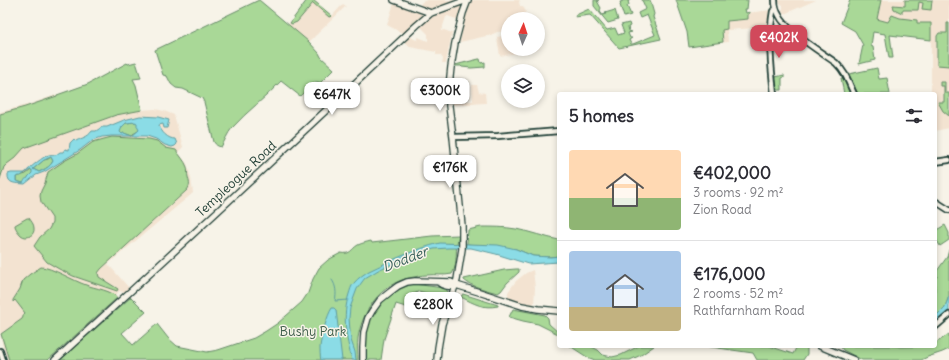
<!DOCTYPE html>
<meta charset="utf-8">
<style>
body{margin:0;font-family:Delius,sans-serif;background:#f7f7f7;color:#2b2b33;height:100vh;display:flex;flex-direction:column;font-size:15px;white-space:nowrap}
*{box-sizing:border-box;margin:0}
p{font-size:13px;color:#7c7c81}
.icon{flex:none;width:22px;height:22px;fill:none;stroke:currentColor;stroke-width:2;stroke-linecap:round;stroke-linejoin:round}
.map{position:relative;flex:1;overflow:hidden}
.sheet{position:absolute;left:557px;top:92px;width:380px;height:256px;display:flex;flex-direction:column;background:#fff;border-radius:4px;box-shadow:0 2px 6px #0003}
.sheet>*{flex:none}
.needle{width:26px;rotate:3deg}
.controls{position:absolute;left:501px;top:12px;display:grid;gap:8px}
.controls a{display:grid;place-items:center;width:44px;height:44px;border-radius:50%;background:#fff;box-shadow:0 2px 6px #0003;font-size:20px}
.price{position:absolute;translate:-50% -34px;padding:0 9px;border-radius:8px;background:#fff;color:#222;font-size:13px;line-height:26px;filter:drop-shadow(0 1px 2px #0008)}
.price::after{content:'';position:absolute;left:50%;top:24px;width:12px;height:9px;margin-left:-6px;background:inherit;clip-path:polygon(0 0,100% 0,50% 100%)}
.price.active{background:#d1495b;color:#fff}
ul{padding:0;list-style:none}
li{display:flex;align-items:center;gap:12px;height:100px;padding:0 12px}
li+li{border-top:1px solid #e1e1e2}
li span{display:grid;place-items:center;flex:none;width:112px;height:80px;border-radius:4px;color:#555}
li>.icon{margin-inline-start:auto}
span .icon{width:48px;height:48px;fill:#fffc;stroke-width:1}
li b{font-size:17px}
h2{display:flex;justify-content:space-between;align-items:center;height:48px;padding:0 12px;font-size:17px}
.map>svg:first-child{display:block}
.built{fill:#f3e3d1}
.green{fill:#a9d897;stroke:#648a66}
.water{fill:#8bdce6;stroke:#609c9f;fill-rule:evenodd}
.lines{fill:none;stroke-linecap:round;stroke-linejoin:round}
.stream{stroke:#609c9f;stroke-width:1}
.minor-casing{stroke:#1f3d34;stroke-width:8}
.major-casing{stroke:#1f3d34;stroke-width:8}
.minor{stroke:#f7f3e8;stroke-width:4.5}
.major{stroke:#f7f3e8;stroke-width:5.5}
.labels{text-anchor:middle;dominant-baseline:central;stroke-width:3;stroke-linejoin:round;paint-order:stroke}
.street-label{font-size:13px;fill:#1f3d34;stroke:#f7f3e8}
.park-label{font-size:13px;fill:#3b5c48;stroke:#f7f3e8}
.water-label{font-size:14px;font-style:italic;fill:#355d58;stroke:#f7f3e8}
</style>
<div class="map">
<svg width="949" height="360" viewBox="0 0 949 360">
<rect width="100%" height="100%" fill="#f7f3e8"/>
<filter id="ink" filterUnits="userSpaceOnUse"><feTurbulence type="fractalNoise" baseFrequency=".025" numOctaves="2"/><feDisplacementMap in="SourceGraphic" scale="8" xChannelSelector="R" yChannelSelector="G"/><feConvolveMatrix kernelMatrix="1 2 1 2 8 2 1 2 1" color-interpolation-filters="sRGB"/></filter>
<g filter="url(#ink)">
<!-- built -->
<path class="built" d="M307 0H313L332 16 343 4 346 6 309 42 288 25Z
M427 0H520L519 2 520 6H523L526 12 524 13 527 19H508V31L497 32 491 35 460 42 463 27 456 19 448 16 446 17 443 26V29L441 30V31L444 30 452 33 446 63H442L443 59 441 55H436V52L410 47 404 42 410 36 414 39 417 40 418 37 428 41V34L420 26 419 21 404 34 387 25 394 3 419 6 422 2Z
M778 0H816L784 14 782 10 783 8V5L780 3Z
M850 0H949V128L935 131V94H931V40L873 32 863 45 855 31 841 23Z
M771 10 769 27 727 30 728 42 689 47 687 32 683 21Z
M538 22 542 33 539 49 500 56 497 37 508 35V49H538Z
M127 63 132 77 141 78 133 79 142 110 155 109 164 111 174 115 183 147 178 152 187 164 191 178 193 193 108 264 129 288 127 291 123 292 119 291 116 295 117 298 48 360H8L3 347 0 332V112L30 104 87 84Z
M472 85H477L479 92 485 93 486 103 452 105V101H473Z
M533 270 535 288 534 304 521 302 512 299 508 297V292L516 281 526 273Z"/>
<!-- green -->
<path class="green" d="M259 0 309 42 319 53 321 57 334 69 320 83 318 82H315L300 96 281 81C266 98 247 111 232 128 227 134 225 141 221 147 217 146 216 145 214 142L204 102 202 98 183 89 176 88 171 84 167 76 163 75 155 50Z
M307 0H313L332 16 329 17 313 3 297 22 292 24 290 23Z
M594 0H599L597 1 601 8 600 10 602 15 606 14 605 13 615 10 618 20 608 23 594 6Z
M623 0H631L628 1 629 5 627 6 631 15 624 17 620 5 621 4 620 2 623 1Z
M642 0H650L654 14 653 17 661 39 619 48 590 15 575 17 576 15 589 9 607 30 615 28 618 35 624 33 621 25 629 23 630 26 628 27 629 31 632 32 628 33 630 38H632L629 40 631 44H633L655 35 647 15 640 18 638 13 646 9Z
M676 0H748L747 9H745L746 13 750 12V13L748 14V19L727 21V29L722 30 723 42 689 47 687 32Z
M850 0H881L877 19 888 22 892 15 900 18 917 20V23H931V40L890 35 893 58H889L885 34 873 32 871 46 873 47 875 60 859 64 863 45 855 31 841 23Z
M905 0H932L931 10 922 9 923 3 919 2 918 10H902V13L894 9 893 5 905 6Z
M947 23H949V66L937 65V36L939 33H947Z
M479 59H480L481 63 485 62V67L471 68 462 67 461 66H455V65Z
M136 62 141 78 133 79 136 85 142 110 116 115 24 148 15 158 7 164 4 167 0 179V114L25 107 57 96V95L88 84 127 63 128 64Z
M877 68 879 79 887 78 890 94H858L849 74Z
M784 75V77L782 78V90H778L776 88 775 77 780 76Z
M841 78H843L850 94H844Z
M940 82H945V93H949V116L943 111 938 102H944V86H940Z
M135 122H137L140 130 133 134 132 136 124 133 122 134 119 132 122 127 126 123Z
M112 137 149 139 157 141 166 148 176 150C179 155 185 161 187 167 188 170 187 174 188 177 189 182 191 185 187 190L101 269 98 273 99 277 118 289 117 291 73 276 59 269 47 262 34 246 40 237 49 229 52 223V218L41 202 40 196 41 191 45 183 48 172 64 161 77 154 93 142 104 139Z
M51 157 53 161C50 167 45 169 39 172L33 169 44 160 48 159Z
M31 170H32L33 172 28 177 29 178 23 183 16 181V177L26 174Z
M27 218H29C31 221 34 224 34 228 35 235 27 240 21 235 18 232 16 229 15 226V225Z
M945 225 949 233V240L940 246 935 237V231Z
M481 227C493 227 505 227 516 229 531 232 544 237 559 240V256L550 257 533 256 516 249 467 244 468 230Z
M459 235C454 248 459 263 452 274 444 276 436 274 427 275 421 275 415 277 409 278 381 284 362 311 358 338 357 345 358 353 358 360H60L131 297 146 312 122 333 133 345 157 324 168 338 177 346 207 352 218 350 254 338 266 331 278 323 302 302 308 293 313 279 319 268 328 260 341 253C351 255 351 249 358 245 362 243 367 242 371 241L372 243 432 236Z
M949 250V296L945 307 935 317V279L937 277V271L947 257Z
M41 267C51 267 74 281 86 285 94 288 114 291 117 298L48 360H9L1 334 22 319 23 317V315L25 313 15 300 13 302V300L20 289 23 280 30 274Z
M516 269H519V272L507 283 501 291 498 293C489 291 470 286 464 280V279L504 270Z
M414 284 443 288 447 290 448 294 446 299 419 291 414 294H412C408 298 410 303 409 308L396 304 384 339 381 360H365C365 349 365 337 368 326 374 305 393 288 414 284Z
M463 294 498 305V306C483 309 475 304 461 297Z
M513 309 545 315 548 318 549 324 559 333V337L558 334 538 324 523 321 509 317Z
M949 334V349C940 354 930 355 921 360H862L843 350 840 346H894L901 347 935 346V342L936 343Z
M570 346H590L598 350 603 355 612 357 621 355 639 346H654L641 355 630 360H595L587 357Z
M704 346H769L793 354 797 346H804L807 348V354L803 360H757L753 353Z"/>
<!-- water -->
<path class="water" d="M140 116 158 117 169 120 167 128H164L163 124 159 125C161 132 168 139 175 139L177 144 175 146 172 147 165 145 156 139 147 136H111L102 137 93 140 80 150 44 172 36 175 25 184C17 183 7 185 8 174L11 173H25C28 169 45 155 49 155 52 154 54 155 56 155L60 152H63L65 149 69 150 70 143 74 139 76 141C83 137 87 138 92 131H96L102 127H107L124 120ZM135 122 137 123V126L139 130 132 136 124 133 122 134 120 132 122 127 126 123ZM51 157 53 161C50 167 45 169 39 172L33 169 44 160ZM30 170H32V173L28 177V178C23 180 26 179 23 183L16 181V177L19 176H21C23 174 27 172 30 170Z
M440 243 498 245 516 249 533 256 550 257 559 256V262L528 264 496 254 471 248H448L434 249 423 252 380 269 365 278 362 282 357 289 350 308 349 318 350 331 351 340 355 352 356 360H352C346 338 342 316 349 294 350 291 351 286 354 283 358 278 364 274 369 271 392 260 415 249 440 243Z
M949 296V312L935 324V317L945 307Z
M332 308H334L336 310 342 360H321C320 356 320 351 320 347 321 338 327 315 332 308Z"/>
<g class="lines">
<!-- stream -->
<path class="stream" d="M332 280C336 285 337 294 335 301L349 300"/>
<defs>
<path id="minor" d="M775 0C775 5 776 10 779 15 786 31 821 52 836 63 846 73 848 81 854 94
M774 94C771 66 768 39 773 11L776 9
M453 137 498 136 559 131
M935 162 949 160
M935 201 949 210
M935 327 949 315
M0 351 3 360"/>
<path id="major" d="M394 0 431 13
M438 282C444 287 449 287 456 285
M820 346 854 360
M55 360C177 250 297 138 417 25L431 13 467 0
M363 360V348L364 332 368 318 372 311 380 300 390 292 398 286 407 282 415 281 451 282 456 285 479 292 522 306 538 309 559 311
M437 360 438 348 442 324 457 280 462 249V226L453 137 449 106V86L451 67 455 43 463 13 468 0"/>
</defs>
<!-- minor casing -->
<use href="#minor" class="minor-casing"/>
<!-- major casing -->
<use href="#major" class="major-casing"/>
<!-- minor -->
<use href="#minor" class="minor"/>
<!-- major -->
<use href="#major" class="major"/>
</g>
</g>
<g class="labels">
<!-- street labels -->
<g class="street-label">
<text transform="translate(236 179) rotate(-43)">Templeogue Road</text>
</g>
<!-- park labels -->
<g class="park-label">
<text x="313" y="331">Bushy Park</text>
</g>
<!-- water labels -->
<g class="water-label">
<text transform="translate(405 259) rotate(-21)">Dodder</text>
</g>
</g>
</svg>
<div class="controls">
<a><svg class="needle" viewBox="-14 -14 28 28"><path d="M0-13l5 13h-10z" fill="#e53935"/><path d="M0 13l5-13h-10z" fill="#7c7c81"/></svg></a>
<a><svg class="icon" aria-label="layers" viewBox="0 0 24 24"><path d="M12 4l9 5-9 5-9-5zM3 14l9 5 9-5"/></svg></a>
</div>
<b class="price active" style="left:779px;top:59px">€402K</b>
<b class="price" style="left:440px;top:112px">€300K</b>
<b class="price" style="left:332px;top:116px">€647K</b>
<b class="price" style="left:450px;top:189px">€176K</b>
<b class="price" style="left:433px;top:326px">€280K</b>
<section class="sheet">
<h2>5 homes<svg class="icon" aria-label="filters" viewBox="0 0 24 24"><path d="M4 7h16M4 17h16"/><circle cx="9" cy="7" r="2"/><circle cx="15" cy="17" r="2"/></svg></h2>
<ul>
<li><span style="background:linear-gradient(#ffd9b3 60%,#8fb573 0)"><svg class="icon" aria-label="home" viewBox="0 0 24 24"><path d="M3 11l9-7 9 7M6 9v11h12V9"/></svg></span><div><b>€402,000</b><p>3 rooms · 92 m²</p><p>Zion Road</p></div></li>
<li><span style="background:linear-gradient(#a9c7e8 70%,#c2b280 0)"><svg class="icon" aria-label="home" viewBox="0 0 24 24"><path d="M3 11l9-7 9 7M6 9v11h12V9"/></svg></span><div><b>€176,000</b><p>2 rooms · 52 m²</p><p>Rathfarnham Road</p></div></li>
</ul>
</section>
</div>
